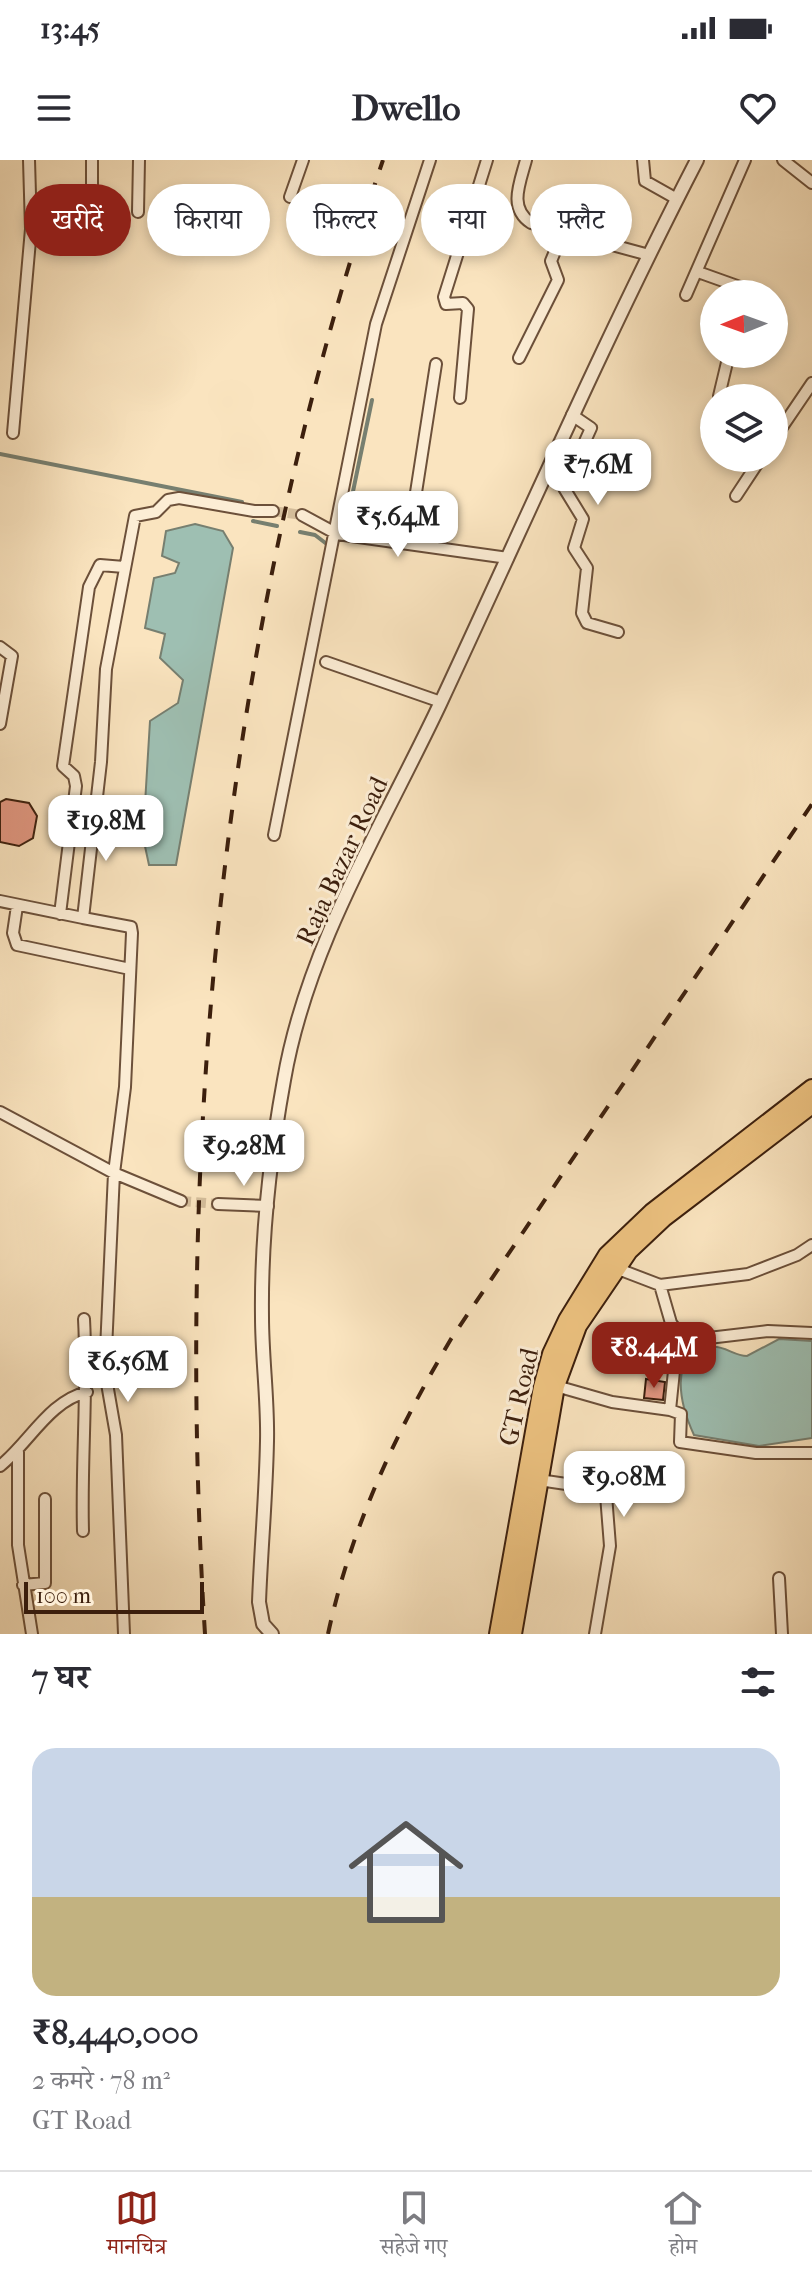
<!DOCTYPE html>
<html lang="hi">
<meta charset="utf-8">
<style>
body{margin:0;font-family:"IM FELL French Canon","Noto Serif Devanagari",serif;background:#f7f7f7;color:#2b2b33;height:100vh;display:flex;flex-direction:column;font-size:30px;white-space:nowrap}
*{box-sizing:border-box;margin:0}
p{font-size:26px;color:#7c7c81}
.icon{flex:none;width:44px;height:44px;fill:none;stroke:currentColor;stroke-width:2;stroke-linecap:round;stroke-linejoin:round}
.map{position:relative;height:1474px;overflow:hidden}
.panel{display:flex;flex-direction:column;background:#fff;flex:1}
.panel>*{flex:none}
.guide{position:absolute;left:24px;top:24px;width:764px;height:72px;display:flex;gap:16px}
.needle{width:52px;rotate:269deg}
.buttons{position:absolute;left:700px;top:120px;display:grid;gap:16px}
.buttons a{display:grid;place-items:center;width:88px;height:88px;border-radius:50%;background:#fff;box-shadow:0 4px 12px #0003;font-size:40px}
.scale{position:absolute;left:24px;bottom:20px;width:180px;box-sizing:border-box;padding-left:8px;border:4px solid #3c1f0d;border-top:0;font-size:22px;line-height:28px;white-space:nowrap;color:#3c1f0d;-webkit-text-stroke:6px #fcedd5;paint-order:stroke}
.price{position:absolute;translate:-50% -68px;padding:0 18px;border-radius:16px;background:#fff;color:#222;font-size:26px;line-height:52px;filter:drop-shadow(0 2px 4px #0008)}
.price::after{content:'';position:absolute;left:50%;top:48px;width:24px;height:18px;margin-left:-12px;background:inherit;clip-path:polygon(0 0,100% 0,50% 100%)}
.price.current{background:#8f2418;color:#fff}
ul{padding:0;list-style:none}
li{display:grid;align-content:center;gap:16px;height:424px;padding:0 32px}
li+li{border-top:2px solid #e1e1e2}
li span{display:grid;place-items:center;height:248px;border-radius:24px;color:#555}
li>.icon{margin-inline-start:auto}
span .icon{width:144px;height:144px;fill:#fffc;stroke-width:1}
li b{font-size:34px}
h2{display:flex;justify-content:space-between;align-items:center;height:96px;padding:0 32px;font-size:34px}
.tag{padding:0 28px;border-radius:36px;background:#fff;box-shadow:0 4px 12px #0003;font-size:28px;line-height:72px}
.tag.current{background:#8f2418;color:#fff}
.status{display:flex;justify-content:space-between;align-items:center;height:56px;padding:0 40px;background:#fff;direction:ltr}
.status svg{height:22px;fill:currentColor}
header{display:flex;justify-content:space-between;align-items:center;height:104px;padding:0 32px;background:#fff;font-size:36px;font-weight:700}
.menu{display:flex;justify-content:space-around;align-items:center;height:112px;border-top:2px solid #e1e1e2;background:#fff;font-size:22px;color:#7c7c81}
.menu a{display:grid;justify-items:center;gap:4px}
.menu .current{color:#8f2418}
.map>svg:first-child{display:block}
.water{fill:#9ebfb2;stroke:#777f70;stroke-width:2}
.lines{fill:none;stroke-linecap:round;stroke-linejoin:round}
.stream{stroke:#777f70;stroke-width:4}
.building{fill:#e29781;stroke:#3c1f0d;stroke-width:2}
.minor-tunnel{stroke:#d4bd9b;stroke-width:10;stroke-dasharray:10 5;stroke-linecap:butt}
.minor-casing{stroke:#6c503a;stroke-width:14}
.tertiary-casing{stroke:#6c503a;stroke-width:16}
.trunk-casing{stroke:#3c1f0d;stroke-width:20}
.minor{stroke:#fcedd5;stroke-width:10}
.tertiary{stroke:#fcedd5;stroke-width:12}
.trunk{stroke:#edc280;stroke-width:16}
.rail{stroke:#3c1f0d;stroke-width:4;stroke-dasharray:14 14;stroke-linecap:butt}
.labels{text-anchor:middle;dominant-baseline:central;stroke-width:6;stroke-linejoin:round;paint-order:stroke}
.street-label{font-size:26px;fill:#3c1f0d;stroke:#fcedd5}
</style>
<div class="status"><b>13:45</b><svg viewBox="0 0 49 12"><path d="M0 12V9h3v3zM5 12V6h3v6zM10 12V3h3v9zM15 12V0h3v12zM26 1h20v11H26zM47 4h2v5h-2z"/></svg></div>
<header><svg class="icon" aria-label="menu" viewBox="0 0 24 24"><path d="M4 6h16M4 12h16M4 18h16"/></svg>Dwello<svg class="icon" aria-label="heart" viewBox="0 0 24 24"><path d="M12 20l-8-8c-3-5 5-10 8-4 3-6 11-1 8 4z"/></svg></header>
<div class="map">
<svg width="812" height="1474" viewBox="0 0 812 1474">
<rect width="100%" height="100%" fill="#fae4bf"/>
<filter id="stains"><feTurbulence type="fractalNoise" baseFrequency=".0025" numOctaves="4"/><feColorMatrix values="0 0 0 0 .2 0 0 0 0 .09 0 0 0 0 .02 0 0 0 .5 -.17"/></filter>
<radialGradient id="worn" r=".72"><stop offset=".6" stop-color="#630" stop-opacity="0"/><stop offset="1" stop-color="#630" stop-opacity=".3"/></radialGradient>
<!-- water -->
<path class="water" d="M195 364 223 371 233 388 176 705H149L143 677 150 561 178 543 183 520 160 498 165 474 145 468 154 418 175 413 179 403 162 396 166 371Z
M779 1179 812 1181V1278L759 1286 694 1275C681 1247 666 1193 711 1187 724 1185 734 1196 747 1196Z"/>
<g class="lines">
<!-- stream -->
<path class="stream" d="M0 294 242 342
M253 361 277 366
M346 365 372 240
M300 372 315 375 328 385"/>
</g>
<!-- building -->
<path class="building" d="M6 639 29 643 37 656 33 678 19 686 0 682V642Z
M646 1219 665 1222 663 1240 644 1238Z"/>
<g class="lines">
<!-- minor-tunnel -->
<path class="minor-tunnel" d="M273 351 302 355
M181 1041 218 1044"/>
<defs>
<path id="minor" d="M526 0C520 23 508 48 531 63L649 95
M643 0 645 21 677 39
M783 0 812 23
M290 37 303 0
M92 49V0
M138 52 139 0
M698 112 740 127 741 134
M686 135 745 0
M519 198 558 120 551 101 563 72
M719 236 729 194
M460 238 468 149 463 143 446 144 444 137 487 0
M572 255 591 268 564 328 583 359 574 388 587 408 582 453 587 463 618 472
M13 273 31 69 29 0
M774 279 812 223
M736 336 761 298
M302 355 337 374 508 398
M408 384 436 204
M0 487 12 496 0 564
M326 502 441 542
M274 675 376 164 430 0
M0 741 83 758
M17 746 13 773 17 785 130 809
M60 754 76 626 74 616 63 606 89 427 100 405 124 407
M0 952 114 1013 181 1041
M218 1044 268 1046
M613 1107 660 1125 748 1114 797 1095 812 1085
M660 1125 671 1163 678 1172 670 1250 681 1254 680 1282 756 1293H812
M673 1197 700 1179 768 1171 812 1173
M556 1226 612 1242 670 1250
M18 1292V1385L32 1474
M0 1306C29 1283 49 1241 87 1232
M539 1320 600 1329 606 1335 610 1386 595 1474
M83 1371C81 1300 88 1230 84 1159
M779 1418 782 1474
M23 1425 45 1423V1339
M124 1474 116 1275 105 1212 114 1013 125 927 132 773 131 767 83 758 101 602 106 509 135 356 156 352 168 340 179 338 254 351H273"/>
<path id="tertiary" d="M272 1474 263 1464 259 1442C261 1389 266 1335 267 1281 268 1240 262 1198 262 1157 261 1079 270 997 284 920 307 786 383 665 440 544 525 362 605 178 697 0"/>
<path id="trunk" d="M498 1474 542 1227 551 1194 567 1160 607 1095 652 1052 812 928
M513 1474 556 1226 578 1166 629 1091 664 1058 812 945"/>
</defs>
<!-- minor casing -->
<use href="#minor" class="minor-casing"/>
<!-- tertiary casing -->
<use href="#tertiary" class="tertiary-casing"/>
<!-- trunk casing -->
<use href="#trunk" class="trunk-casing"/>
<!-- minor -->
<use href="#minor" class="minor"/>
<!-- tertiary -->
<use href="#tertiary" class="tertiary"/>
<!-- trunk -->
<use href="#trunk" class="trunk"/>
<!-- rail -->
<path class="rail" d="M205 1474C174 983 223 468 383 0
M328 1474C351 1367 396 1272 451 1179L812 644"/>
</g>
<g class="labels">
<!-- street labels -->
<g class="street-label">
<text transform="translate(342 701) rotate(-65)">Raja Bazar Road</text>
<text transform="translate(519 1237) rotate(-77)">GT Road</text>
</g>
</g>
<rect width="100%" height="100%" filter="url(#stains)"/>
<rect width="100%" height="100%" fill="url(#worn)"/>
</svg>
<div class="buttons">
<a><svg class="needle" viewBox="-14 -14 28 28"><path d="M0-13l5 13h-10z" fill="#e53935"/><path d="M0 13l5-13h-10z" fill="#7c7c81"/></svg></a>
<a><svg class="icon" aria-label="layers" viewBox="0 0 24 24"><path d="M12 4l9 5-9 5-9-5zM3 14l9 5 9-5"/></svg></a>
</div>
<div class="scale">100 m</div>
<b class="price" style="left:598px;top:347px">₹7.6M</b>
<b class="price" style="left:398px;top:399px">₹5.64M</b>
<b class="price" style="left:106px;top:703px">₹19.8M</b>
<b class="price" style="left:244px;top:1028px">₹9.28M</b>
<b class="price current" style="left:654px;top:1230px">₹8.44M</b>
<b class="price" style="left:128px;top:1244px">₹6.56M</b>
<b class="price" style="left:624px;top:1359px">₹9.08M</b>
<div class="guide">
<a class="tag current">खरीदें</a>
<a class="tag">किराया</a>
<a class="tag">फ़िल्टर</a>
<a class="tag">नया</a>
<a class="tag">फ़्लैट</a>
</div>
</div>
<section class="panel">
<h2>7 घर<svg class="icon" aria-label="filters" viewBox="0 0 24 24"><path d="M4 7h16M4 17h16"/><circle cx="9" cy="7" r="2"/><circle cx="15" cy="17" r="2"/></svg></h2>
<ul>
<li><span style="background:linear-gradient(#c9d6e8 60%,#c2b280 0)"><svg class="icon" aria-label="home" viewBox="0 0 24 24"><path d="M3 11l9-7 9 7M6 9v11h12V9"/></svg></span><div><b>₹8,440,000</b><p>2 कमरे · 78 m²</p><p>GT Road</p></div></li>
</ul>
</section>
<nav class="menu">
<a class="current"><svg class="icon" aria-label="map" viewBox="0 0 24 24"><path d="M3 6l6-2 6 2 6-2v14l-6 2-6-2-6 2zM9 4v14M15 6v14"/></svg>मानचित्र</a>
<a><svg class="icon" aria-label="saved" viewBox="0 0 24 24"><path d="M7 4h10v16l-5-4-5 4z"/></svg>सहेजे गए</a>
<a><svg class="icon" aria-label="home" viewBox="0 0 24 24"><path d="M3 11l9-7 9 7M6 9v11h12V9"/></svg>होम</a>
</nav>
